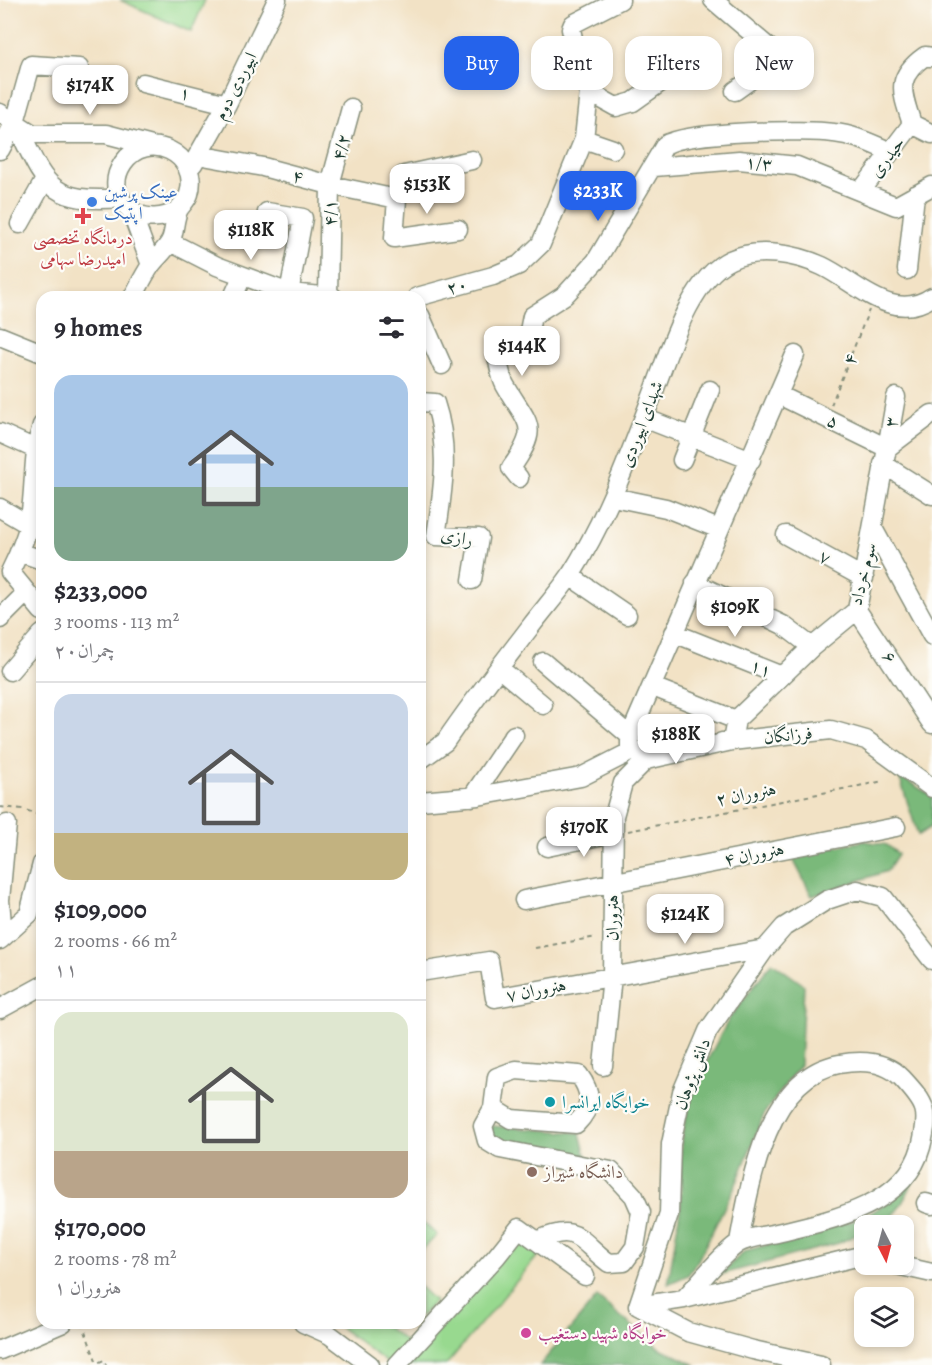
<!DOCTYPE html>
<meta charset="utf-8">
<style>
body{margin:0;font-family:Alegreya,Amiri,serif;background:#f2f2f3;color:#2b2b33;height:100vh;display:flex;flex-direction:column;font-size:22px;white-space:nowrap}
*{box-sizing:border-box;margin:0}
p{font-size:20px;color:#7c7c81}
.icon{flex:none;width:33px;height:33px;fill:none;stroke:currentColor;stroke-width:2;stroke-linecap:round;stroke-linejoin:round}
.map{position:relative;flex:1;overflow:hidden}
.details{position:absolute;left:36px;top:291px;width:390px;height:1038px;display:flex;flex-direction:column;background:#fff;border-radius:18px;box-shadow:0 3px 9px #0003}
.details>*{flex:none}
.banner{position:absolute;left:444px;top:36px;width:398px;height:54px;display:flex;gap:12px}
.needle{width:39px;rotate:174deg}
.controls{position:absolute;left:854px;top:1215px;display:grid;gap:12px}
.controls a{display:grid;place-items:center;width:60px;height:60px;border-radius:12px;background:#fff;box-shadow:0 3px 9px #0003;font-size:30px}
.price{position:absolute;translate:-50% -51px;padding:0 14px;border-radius:12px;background:#fff;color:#222;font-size:20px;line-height:39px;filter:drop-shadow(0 2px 3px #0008)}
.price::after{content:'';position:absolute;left:50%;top:36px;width:18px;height:14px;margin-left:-9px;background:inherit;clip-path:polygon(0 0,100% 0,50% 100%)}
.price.selected{background:#2563eb;color:#fff}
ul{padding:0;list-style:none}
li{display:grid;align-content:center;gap:12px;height:318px;padding:0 18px}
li+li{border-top:2px solid #e1e1e2}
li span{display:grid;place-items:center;height:186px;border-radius:18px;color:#555}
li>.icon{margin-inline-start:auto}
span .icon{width:108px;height:108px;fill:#fffc;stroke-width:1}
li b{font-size:26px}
h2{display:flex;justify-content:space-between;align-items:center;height:72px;padding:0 18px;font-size:26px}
.chip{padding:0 21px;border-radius:18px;background:#fff;box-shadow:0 3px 9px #0003;font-size:21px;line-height:54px}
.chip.selected{background:#2563eb;color:#fff}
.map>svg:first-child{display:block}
.green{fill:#98d98f;stroke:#5c8b62;stroke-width:1.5}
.forest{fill:#7ab97a;stroke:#4c7b57;stroke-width:1.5}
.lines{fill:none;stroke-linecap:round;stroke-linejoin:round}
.minor-casing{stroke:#88907c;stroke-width:21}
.path{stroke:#88907c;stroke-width:2;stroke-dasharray:4.5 4.5;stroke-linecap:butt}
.minor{stroke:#fff;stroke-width:18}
.shop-dot{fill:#3f7fe0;stroke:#fdfcf7;stroke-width:2}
.health-dot{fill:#e0444e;stroke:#fdfcf7;stroke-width:2}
.culture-dot{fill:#0f9aa8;stroke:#fdfcf7;stroke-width:2}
.education-dot{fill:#8d6e63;stroke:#fdfcf7;stroke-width:2}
.hotel-dot{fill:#d1479c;stroke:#fdfcf7;stroke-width:2}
.labels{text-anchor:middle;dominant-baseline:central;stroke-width:4.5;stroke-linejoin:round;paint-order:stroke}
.street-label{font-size:18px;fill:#1f3d34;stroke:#fdfcf7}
.shop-label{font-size:18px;fill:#366cbe;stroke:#fdfcf7;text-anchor:start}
.health-label{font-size:18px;fill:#be3a42;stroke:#fdfcf7}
.culture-label{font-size:18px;fill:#0d838f;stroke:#fdfcf7;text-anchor:start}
.education-label{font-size:18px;fill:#785e54;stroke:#fdfcf7;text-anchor:start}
.hotel-label{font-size:18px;fill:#b23c85;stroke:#fdfcf7;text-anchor:start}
</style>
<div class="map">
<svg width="932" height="1365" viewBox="0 0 932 1365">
<rect width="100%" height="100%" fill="#fdfcf7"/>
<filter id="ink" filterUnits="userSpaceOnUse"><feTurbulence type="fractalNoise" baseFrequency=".0167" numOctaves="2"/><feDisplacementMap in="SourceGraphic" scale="12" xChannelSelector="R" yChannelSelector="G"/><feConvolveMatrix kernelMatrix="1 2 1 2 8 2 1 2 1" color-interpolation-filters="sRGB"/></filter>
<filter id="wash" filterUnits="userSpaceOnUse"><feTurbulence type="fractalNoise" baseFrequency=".008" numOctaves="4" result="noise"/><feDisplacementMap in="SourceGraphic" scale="24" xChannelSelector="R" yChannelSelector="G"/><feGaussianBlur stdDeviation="1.35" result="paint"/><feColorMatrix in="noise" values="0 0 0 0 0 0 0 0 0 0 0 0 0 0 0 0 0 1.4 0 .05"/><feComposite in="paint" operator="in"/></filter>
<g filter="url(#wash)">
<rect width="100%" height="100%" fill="#f2e2c5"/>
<!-- green -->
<path class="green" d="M120 0H205L191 32Z
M420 1220 437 1235 420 1252Z
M519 1233 542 1251 446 1365H409Z
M420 1287 435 1301 420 1317Z
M334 1323H381L408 1343 390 1365Z"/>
<!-- forest -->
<path class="forest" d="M899 776 932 796V826L918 835Z
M865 841 887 845 898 854 887 871 812 896 791 855Z
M772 962 804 985 800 1065 765 1112 737 1182 698 1260 688 1275 668 1284 681 1204V1140L692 1090 729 1019Z
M492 1126 580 1133 586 1157 546 1152 491 1137Z
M917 1174C904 1199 897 1225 864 1226V1231L839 1243 719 1275 745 1251 863 1218 888 1202Z
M597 1297 658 1347 696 1365H540Z"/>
</g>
<g filter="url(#ink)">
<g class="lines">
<defs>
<path id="minor" d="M713 0 781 58 735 91
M932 57 925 56C894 78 902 92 912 124L932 134
M143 83 227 104
M589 92 616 107 633 102 688 63
M0 113 33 134H106L152 146
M16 124C45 183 47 204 121 198
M584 139 613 149
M0 150 15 122 31 65 79 68
M198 155 263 167 330 185 397 199
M193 164 227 104 277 0
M654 167 739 160 797 166 896 206 932 186
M861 191 912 124
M131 211 151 265
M267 212 303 218 289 293
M20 224 44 181
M458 229 394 238 397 199 404 175 472 160
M170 242 217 266 289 293 333 297
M907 270 915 195
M328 296 330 185 351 108
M133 297C139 286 144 275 151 265 157 257 167 249 171 240 175 230 174 218 179 209 183 203 187 200 189 194 201 154 147 128 123 163 99 199 145 234 179 209
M233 297 242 277
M417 297 493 276 519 265 541 244 584 139 589 92 581 77 571 29 573 24 620 0
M420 315 442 365
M0 336 42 353
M779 395 887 448 896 397
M420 402 435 403C450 447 443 491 436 536L479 538 472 580
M644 418 751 460
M42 425C31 459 36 489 29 523 26 540 17 557 10 572L42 611
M0 433 42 452
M682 460 710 390
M883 464 932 495
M519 478 511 468C542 425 527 424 505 385 500 376 499 363 496 353L526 346 532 316 565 295 596 261 665 145C687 131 806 129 834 133 855 135 872 144 891 152
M613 497 666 508 719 529
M0 508 29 525
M874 530 932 636
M786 535 864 578
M19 552 42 560
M570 576 627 615
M695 583 783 625 812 647
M857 610 932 724
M0 619 26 593
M674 633 782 676
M543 662 630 736
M499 668 543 705
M10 671 42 634
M653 687 736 720
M722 742 831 730 866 740 932 788
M630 752V736L795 355
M420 760 445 742C472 702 502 664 531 626 544 609 558 593 570 576 607 518 630 454 654 391 669 352 690 279 730 260 757 247 796 254 822 266 856 282 892 324 932 297
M472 797 514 735
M420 801 478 796 581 777 630 752 662 749
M547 847 614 833
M524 900 896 827
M3 936 0 900 7 824
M0 940 29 914 42 864
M420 972 489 961 495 998 765 949
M0 1009 42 986
M603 1066 612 976 614 816 623 783 646 760 732 741 736 720 812 647 857 610 887 448 932 414
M493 1108 497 1077 516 1070 579 1075C593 1094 592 1108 576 1124L511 1119 493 1108 483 1126 487 1141 500 1149 611 1171 634 1196 641 1212 635 1247 624 1262 609 1263C578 1240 578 1222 537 1241
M926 1203 932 1205
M892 1264 932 1273
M684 1299C701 1281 718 1258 737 1244 747 1237 765 1236 777 1233 828 1221 905 1206 921 1147 930 1111 927 1105 902 1078 886 1061 861 1060 839 1064 767 1077 750 1182 739 1242
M638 1306 684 1299 856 1257 864 1259
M303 1323 330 1335 370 1365
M0 1350 63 1323
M397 1365 496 1257 519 1228 585 1276
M821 1365 753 1350 688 1332 638 1306 669 1214 671 1144 682 1092 708 1031 765 949 784 927 827 900 857 890 883 897 932 960"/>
</defs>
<!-- minor casing -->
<use href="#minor" class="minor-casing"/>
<!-- path -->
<path class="path" d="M831 405 869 310
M0 807 23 809 42 816
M628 831 884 781
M535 948 597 937
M82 1323 97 1363 104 1360 106 1365"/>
<!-- minor -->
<use href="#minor" class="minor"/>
</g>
</g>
<!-- markers -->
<circle class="shop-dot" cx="92" cy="202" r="6"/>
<path class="health-dot" d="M80 207h6v6h6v6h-6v6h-6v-6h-6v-6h6z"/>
<circle class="culture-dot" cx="550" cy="1102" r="6"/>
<circle class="education-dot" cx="532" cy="1172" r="6"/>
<circle class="hotel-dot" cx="526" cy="1333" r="6"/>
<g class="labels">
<!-- street labels -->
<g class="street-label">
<text transform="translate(235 86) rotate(-63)">ابیوردی دوم</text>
<text transform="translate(185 93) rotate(14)">۱</text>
<text transform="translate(341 147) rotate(-75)">۴/۲</text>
<text transform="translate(887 157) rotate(-53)">حیدری</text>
<text transform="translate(759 163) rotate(5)">۱/۳</text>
<text transform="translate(298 176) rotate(15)">۴</text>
<text transform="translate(330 213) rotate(-89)">۴/۱</text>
<text transform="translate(457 286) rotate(-15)">۲۰</text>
<text transform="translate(850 359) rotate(-68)">۴</text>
<text transform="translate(833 421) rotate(26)">۵</text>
<text transform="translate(891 422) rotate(-80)">۳</text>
<text transform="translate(641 424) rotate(-69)">شهدای ابیوردی</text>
<text transform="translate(457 537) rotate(12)">رازی</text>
<text transform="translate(825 557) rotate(29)">۷</text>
<text transform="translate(863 574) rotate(-76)">سوم خرداد</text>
<text transform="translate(890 657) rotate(57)">۶</text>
<text transform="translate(761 668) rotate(22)">۱۱</text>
<text transform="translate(788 735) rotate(-6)">فرزانگان</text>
<text transform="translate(746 794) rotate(-11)">هنروران ۲</text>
<text transform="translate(754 854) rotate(-11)">هنروران ۴</text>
<text transform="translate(612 918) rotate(-90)">هنروران</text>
<text transform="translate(536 990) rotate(-11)">هنروران ۷</text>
<text transform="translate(692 1074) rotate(-70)">دانش پژوهان</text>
</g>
<!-- shop labels -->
<g class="shop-label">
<text x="104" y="192">عینک پرشین<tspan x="104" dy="21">اپتیک</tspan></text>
</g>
<!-- health labels -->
<g class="health-label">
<text x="83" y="238">درمانگاه تخصصی<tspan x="83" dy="21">امیدرضا سهامی</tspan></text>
</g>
<!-- culture labels -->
<g class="culture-label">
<text x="562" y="1102">خوابگاه ایرانسرا</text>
</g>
<!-- education labels -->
<g class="education-label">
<text x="544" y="1172">دانشگاه شیراز</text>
</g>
<!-- hotel labels -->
<g class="hotel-label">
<text x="538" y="1333">خوابگاه شهید دستغیب</text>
</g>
</g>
</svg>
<div class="controls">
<a><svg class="needle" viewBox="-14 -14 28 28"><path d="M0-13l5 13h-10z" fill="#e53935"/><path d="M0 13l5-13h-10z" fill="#7c7c81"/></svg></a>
<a><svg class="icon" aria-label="layers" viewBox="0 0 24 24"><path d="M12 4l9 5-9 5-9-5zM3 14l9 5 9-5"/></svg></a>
</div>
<b class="price" style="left:90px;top:116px">$174K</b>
<b class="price" style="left:427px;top:215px">$153K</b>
<b class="price selected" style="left:598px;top:222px">$233K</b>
<b class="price" style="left:251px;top:261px">$118K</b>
<b class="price" style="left:522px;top:377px">$144K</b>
<b class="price" style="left:735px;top:638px">$109K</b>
<b class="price" style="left:676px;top:765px">$188K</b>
<b class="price" style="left:584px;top:858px">$170K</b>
<b class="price" style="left:685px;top:945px">$124K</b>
<div class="banner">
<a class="chip selected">Buy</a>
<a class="chip">Rent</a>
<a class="chip">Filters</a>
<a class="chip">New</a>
</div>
<section class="details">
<h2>9 homes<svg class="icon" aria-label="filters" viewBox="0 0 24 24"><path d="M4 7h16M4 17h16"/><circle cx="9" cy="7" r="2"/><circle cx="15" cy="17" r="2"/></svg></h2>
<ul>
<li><span style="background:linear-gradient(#a9c7e8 60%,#7fa58c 0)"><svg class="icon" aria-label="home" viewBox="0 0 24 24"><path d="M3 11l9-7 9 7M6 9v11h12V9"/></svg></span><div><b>$233,000</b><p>3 rooms · 113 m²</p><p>چمران۲۰</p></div></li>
<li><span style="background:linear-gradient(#c9d6e8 75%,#c2b280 0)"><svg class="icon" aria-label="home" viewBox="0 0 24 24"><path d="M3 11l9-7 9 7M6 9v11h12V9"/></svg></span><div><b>$109,000</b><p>2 rooms · 66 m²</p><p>۱۱</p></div></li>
<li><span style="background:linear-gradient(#dfe7d0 75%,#b9a48a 0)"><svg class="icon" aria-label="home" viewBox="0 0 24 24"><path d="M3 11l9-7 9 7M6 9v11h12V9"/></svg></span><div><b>$170,000</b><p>2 rooms · 78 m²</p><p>هنروران ۱</p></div></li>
</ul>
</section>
</div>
